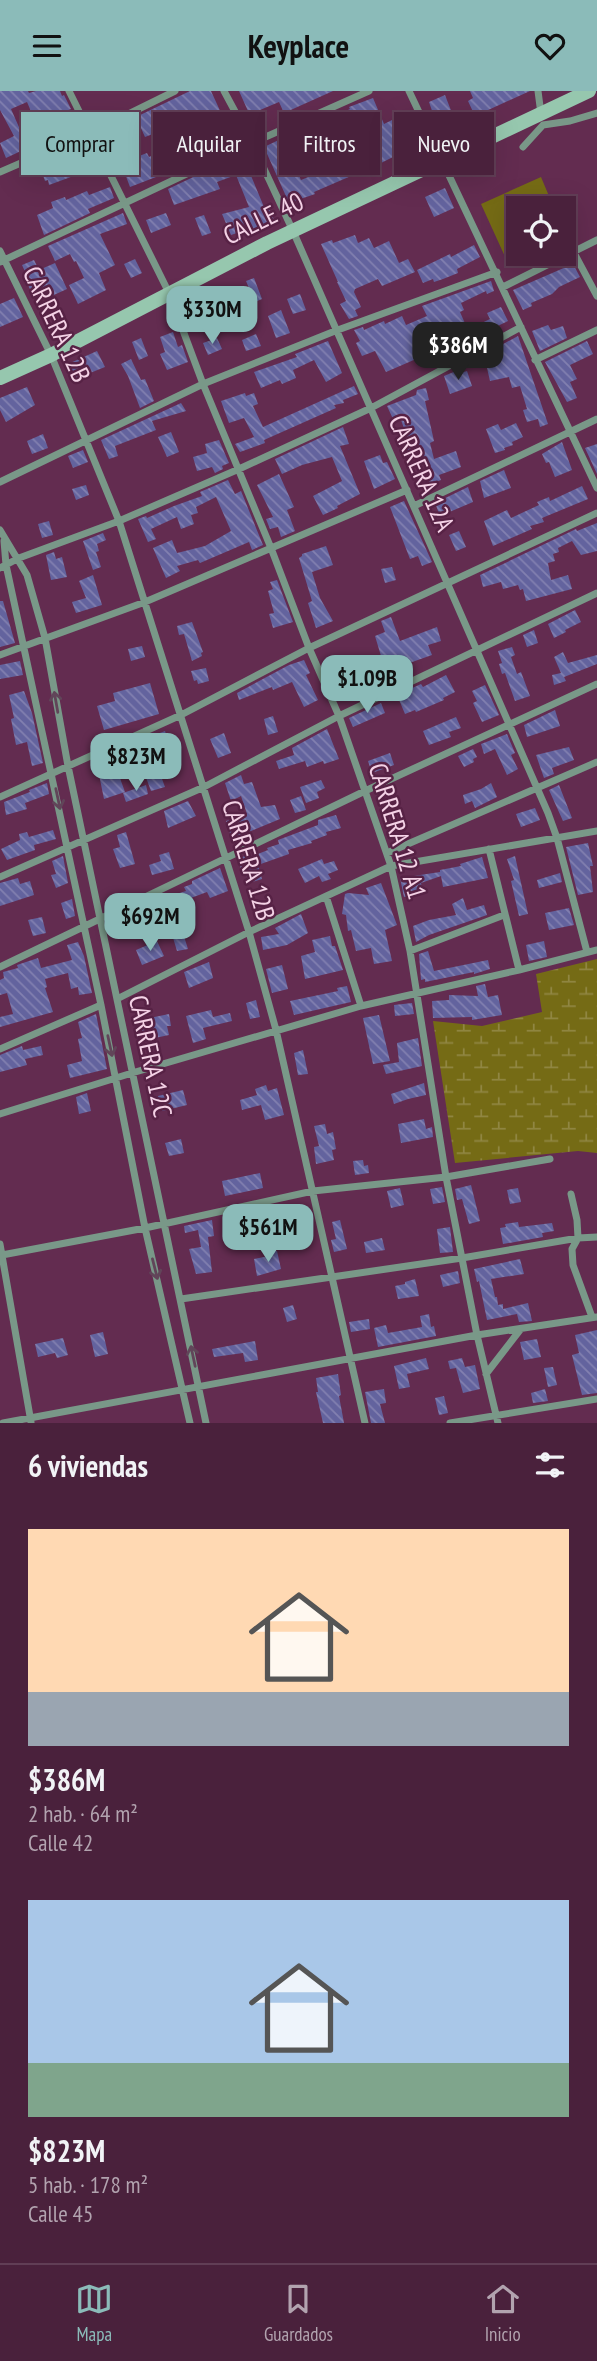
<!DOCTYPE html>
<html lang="es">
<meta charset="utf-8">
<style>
body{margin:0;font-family:"PT Sans Narrow",sans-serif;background:#512943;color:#f1f3f6;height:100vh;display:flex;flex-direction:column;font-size:26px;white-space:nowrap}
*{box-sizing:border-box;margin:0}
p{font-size:23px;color:#b2a3af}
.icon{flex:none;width:38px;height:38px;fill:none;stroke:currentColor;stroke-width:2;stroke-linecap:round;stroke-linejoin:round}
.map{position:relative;height:1332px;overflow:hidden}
.sheet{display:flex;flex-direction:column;background:#4a213c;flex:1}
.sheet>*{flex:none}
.banner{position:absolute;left:21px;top:21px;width:556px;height:63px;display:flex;gap:14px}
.fabs{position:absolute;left:506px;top:105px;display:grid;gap:14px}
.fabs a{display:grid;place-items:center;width:70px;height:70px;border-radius:0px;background:#4a213c;box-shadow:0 7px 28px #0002,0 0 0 2px #613e56;font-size:35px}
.price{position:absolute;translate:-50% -60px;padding:0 16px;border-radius:14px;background:#8bbbb9;color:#111;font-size:23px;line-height:46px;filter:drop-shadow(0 2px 4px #0008)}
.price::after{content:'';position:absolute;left:50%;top:42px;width:21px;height:16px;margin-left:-10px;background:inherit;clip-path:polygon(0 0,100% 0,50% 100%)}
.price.active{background:#222;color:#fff}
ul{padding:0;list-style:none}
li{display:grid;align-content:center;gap:14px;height:371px;padding:0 28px}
li span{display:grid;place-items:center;height:217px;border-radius:0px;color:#555}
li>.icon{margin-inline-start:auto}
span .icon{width:126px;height:126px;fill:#fffc;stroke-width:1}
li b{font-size:30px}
h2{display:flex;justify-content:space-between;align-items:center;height:84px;padding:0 28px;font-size:30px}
.pill{padding:0 24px;border-radius:0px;background:#4a213c;box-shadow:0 7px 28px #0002,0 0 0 2px #613e56;font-size:24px;line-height:63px}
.pill.active{background:#8bbbb9;color:#111}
header{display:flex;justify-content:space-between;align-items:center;height:91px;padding:0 28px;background:#8bbbb9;color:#111;font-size:32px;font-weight:700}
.tab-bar{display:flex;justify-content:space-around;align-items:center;height:98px;border-top:2px solid #613e56;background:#4a213c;font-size:19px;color:#b2a3af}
.tab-bar a{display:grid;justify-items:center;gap:4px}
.tab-bar .active{color:#8bbbb9}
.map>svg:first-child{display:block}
.green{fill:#756b15}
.wetland{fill:url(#wetland-marsh)}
.building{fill:url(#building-back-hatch);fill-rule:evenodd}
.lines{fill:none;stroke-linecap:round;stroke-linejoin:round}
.street{stroke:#799888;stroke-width:7}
.secondary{stroke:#96c7ae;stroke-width:14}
.oneway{stroke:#614559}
.labels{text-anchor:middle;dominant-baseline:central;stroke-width:5;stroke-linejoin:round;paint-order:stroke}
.street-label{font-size:26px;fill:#f4d2e6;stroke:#572245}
</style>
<header><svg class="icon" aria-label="menu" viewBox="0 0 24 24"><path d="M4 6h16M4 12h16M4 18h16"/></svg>Keyplace<svg class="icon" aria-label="heart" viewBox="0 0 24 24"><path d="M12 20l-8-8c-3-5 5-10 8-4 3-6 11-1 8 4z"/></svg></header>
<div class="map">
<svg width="597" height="1332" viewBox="0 0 597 1332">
<defs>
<pattern id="wetland-marsh" width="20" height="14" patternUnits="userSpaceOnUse" patternTransform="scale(1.75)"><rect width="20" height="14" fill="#756b15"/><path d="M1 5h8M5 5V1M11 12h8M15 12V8" fill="none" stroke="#908642"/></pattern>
<pattern id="building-back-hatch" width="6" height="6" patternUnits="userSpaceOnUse" patternTransform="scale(1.75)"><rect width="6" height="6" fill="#63639e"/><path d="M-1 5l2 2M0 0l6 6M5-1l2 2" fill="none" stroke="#8280b0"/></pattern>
</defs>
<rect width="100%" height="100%" fill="#632c50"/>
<!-- green -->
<path class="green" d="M541 86 554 117H518V163H522L507 170 481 113Z"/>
<!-- wetland -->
<path class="wetland" d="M597 868V1062L578 1060 455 1072 433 930 482 935 542 921 536 883Z"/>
<!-- building -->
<path class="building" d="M0 0H28L29 2 36 0H60L62 5 64 4 71 18 36 32 27 11 11 18 22 43 45 33 51 46 6 67 0 52 14 45 0 19Z
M190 0H211L233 48 218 55 201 19 175 31 174 28 156 36 158 41 145 46 136 26Z
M239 0H333L284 22 279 11 260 19 266 33 256 38Z
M470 0H530L475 25 468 10 473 7Z
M445 4 457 35 440 43 429 11Z
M373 7 384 33 398 26 405 41 417 35 424 49 396 62 397 64 381 72 314 101 315 103 289 112 264 56 304 37 305 39 350 18 349 16ZM354 36 362 55 345 63 336 44ZM317 61 320 62 328 78 301 89 293 72Z
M194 47 200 60 174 71 175 74 155 83 156 86 130 96 121 72 147 62 149 66 183 49 184 51Z
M87 50 98 76 49 94 48 89 45 90 39 73 59 64 63 75 82 68 77 54Z
M242 63 264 116 268 115 274 129 244 142 243 140 231 144 222 123 249 116 236 84 217 91 220 98 174 114 168 98Z
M110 96 114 107 88 118 90 122 44 144 37 124 53 117 51 111 65 106 66 109 87 100 89 104Z
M445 97 454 117 434 126 425 106Z
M123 122 127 133 100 143 115 174 99 182 106 199 78 213 69 194 84 187 76 170 74 171 70 163 55 170 48 155Z
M166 122 171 134 151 142 146 129Z
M204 124 211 142 202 145 195 127Z
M355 144 358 152 369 147 374 157 389 150 399 172 408 168 415 181 382 195 378 188 355 198 354 201 361 216 355 219 358 225 349 228 340 213 346 210 337 191H338L321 153 332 149 333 152Z
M474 154 480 166 457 178 458 182 443 188 434 191 433 188 423 192 417 179 450 163 451 166Z
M135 168 142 182 131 187 124 173Z
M34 169 39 179 55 172 67 198 45 208 39 194 30 198 24 186 27 185 22 174Z
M573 173 580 186 559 196 552 203 531 212 532 215 523 219 513 199Z
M254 187 262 208 255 211 246 190Z
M491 190 494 200 487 203 486 200 461 212 464 219 460 221 467 237 447 246 452 257 443 261 439 252 421 261 423 265 386 281 375 260 362 265 356 252 360 250 354 239 363 236 364 239 384 230 385 233 402 225 406 234 427 225 422 215Z
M300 203 306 219 293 223 287 208Z
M14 207 23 226 0 236V213Z
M501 216 508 230 473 247 469 238 490 228 487 222Z
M281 219 290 242 276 247 268 225Z
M548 234 551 239 563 235 567 247 540 260 532 240Z
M173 241 178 256 182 254 188 271 167 279 160 263 165 261 160 246Z
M256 243 261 255 246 260 242 249Z
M518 245 548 333 540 336 538 328 527 331 523 319 527 318 520 295 512 297 509 286 490 290 484 264 495 260 494 258Z
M141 247 148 265 139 269 132 251Z
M217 247 222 258 208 264 203 252Z
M328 250 342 282 326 291 314 269 293 279 296 287 282 293 280 289 261 297 254 281 297 266 295 263Z
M587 250 593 263 570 274 577 288 570 291 577 307 567 311 545 271Z
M97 260 105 276 75 288 68 273Z
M131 268 141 289 145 288 154 310 140 317 128 285 121 273Z
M456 280 457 283 467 280 472 295 450 303 444 285Z
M354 295 358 303 343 309 344 312 334 314 336 317 264 349 265 352 240 361 235 353 254 346 244 327 229 332 221 310 245 302 246 305 254 302 258 313 253 315 263 336Z
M27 296 35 314 6 331 0 319V307Z
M426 297 429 309 425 310 434 350 430 352 434 368 456 360 461 376 439 384 441 389 430 393 420 356 407 361 403 347 407 346 400 326 393 328 387 315 416 304 417 299Z
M181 312 186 320 152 330 156 339 115 355 118 365 109 368 101 349Z
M516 332 523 346 512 351 513 354 504 357 505 359 495 362 486 338 498 333 501 339Z
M343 336 349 353 340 355 360 403 337 415 338 417 323 424 313 405 342 390 332 366 302 374 282 383 275 368Z
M171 341 179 361 167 366 158 346Z
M43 343 48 357 32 363 27 350Z
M219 349 229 372 222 375 223 378 215 382 212 376 197 380 193 366 207 362 205 353Z
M562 351 572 379 555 386 549 371 546 372 542 363Z
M597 353V383L585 357Z
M83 359 88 371 73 377 68 365Z
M380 364 383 372 387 371 395 388 374 398 364 370Z
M504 379 511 397 484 407 480 390Z
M279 383 294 416 287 419 295 440 281 446 278 436 270 438 266 428 273 426 257 394Z
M228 389 235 403 241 400 263 454 252 459 249 451 200 472 198 469 177 475 180 480 166 487 153 457 172 449 177 462 205 455 231 440 216 406 196 416 198 422 191 424 194 433 181 438 177 426 151 438 156 448 148 451 138 428 146 425 147 427 174 415 202 405 200 401Z
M86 394 89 404 76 409 72 398Z
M582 395 588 408 542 427 544 431 530 435 532 438 493 455 484 430 507 419 511 427 539 414 537 411 549 406 550 410Z
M468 396 473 411 440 425 435 412Z
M404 410 432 471 422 475 418 465 410 468 390 416Z
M49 430 53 444 42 447 38 433Z
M597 432V460L581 464 572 450 558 457 559 461 553 463 555 470 548 472 551 489 568 484 572 498 526 510 523 498 520 499 518 494 503 498 501 491 483 496 480 484 576 438 577 440Z
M459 440 466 456 456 460 449 444Z
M103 442 106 449 97 453 99 460 96 461 101 476 93 479 83 450Z
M326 455 333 474 312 481 320 507 333 530 316 537 308 512 312 510 299 467 302 465V463Z
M54 461 56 468 62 466 67 486 51 489 46 464Z
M392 476 396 489 385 492 381 478Z
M93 484 102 514 76 522 72 511 86 507 79 490Z
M277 489 293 531 273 537 269 523 274 522 268 500 273 498 270 491Z
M0 510H3L15 552 0 556Z
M575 519 581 531 565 539 566 541 554 547 548 533Z
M391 526 400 550 437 536 441 550 428 554 432 564 384 581 386 586 371 591 364 571 381 565 375 545 385 541 381 530Z
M192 531 203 561 201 562 202 565 192 570 184 543 179 544 177 535Z
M534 539 538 552 527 556 523 544Z
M142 555 145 566 131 570 128 558Z
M512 556 515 564 511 566 517 583 521 581 530 605 515 610 505 582 502 583 499 573 502 572 498 560Z
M563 561 568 572 597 564V573L564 586 566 590 554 594 552 584 561 582 554 566Z
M304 569 310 582 306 584 318 609 304 616 292 591 273 599 272 596 239 609 237 602 289 574Z
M20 570 23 584 0 588V574Z
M206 577 209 590 198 593 197 589 194 590 191 580Z
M446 584 455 601 443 607 444 609 416 621 415 619 405 623 397 604 421 593 423 596Z
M352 587 357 602 344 607 339 592Z
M150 592 159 623 104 639 97 615 115 610 113 602Z
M485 594 499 624 482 631 473 612 477 610 472 600Z
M24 600 32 622 43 672 32 675 27 651 16 654 11 628 14 627 9 604Z
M381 612 385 622 353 636 349 627Z
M555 619 560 635 527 646 524 634Z
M273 625 278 641 268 644 264 628Z
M456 626 461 637 449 641 451 646 429 654 423 640Z
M327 638 339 668 324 673 323 670 307 676 305 670 279 678 276 670 294 664 292 657Z
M165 640 168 649 160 652 161 655 133 668 135 672 117 679 125 701 104 708 96 669 133 657 131 653Z
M224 642 231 662 218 667 210 648Z
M507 643 515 662 511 664 518 678 507 684 495 658 484 663 481 653Z
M569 656 574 669 552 677 554 683 544 687 536 664Z
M473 658 477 666 473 668 474 671 464 676 458 665Z
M390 662 394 674 372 682 368 670Z
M174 671 178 682 162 688 165 696 151 700 144 681Z
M241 684 244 693 252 691 261 716 275 714 280 728 246 742V744L232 748 226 730 247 723 241 705 231 710 225 692Z
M321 689 325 697 317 701 319 707 306 712 300 696Z
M47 692 49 703 25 712 27 718 6 724 4 711 30 701 29 699Z
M491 692 497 706 475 717 472 710 465 713 463 704 481 698Z
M146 694 148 703 126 711 123 702Z
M559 694 572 727 563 730 549 699Z
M301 705 306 719 295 722 290 709Z
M188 710 196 725 168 737 164 720Z
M535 717 540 729 521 736 516 723Z
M336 724 341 737 326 741 327 744 311 750 312 752 288 759 289 763 258 774 262 788 249 792 245 780 242 782 238 768 249 763 250 766 268 759 267 757 279 753 278 749 318 734V729Z
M53 739 56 748 34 754 35 759 7 769 1 758 20 749 19 743 27 741 29 746Z
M126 741 135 773 120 777 113 758 120 756 117 744Z
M588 752 593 775H590L593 801 578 804 566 756Z
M169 761 174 778 152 784 149 774 161 770 159 764Z
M63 765 68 792 56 797 51 784 56 783 52 770Z
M515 765 528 823 519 825 511 790 514 789 507 768Z
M482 766 488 787 443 796 441 785 421 792 423 803 404 806 400 787 440 781V779L461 775 460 773Z
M322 768 324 773 334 770 338 779 328 783 331 788 322 791 319 785 305 792 298 778Z
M220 777 228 800 210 807 207 801 164 817 166 823 145 828 147 831 134 836 129 822 163 807 186 800 184 796 192 793V790Z
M560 782 562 791 539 797 537 789Z
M18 787 20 793 30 790 34 804 0 815V792Z
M381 792 397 834 385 839 392 870 374 873 371 857 356 860 351 839 348 840 346 824 342 823 345 803 348 802 369 804 366 797Z
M463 807 467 819 484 814 487 824 429 844 416 851 413 835 429 829 456 824 452 813Z
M72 808 75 825 66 828 61 812Z
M569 817 574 834 549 839 545 822Z
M301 823 308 842 287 854 263 859 261 846 279 843 275 837Z
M42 826 46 842 33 845 28 829Z
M181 836 188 858 177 860 171 840Z
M330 845 332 855H335L343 879 305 888 301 865 315 861 312 849Z
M157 850 164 865 142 874 136 859Z
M544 850 547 866 529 870 526 854Z
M78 851 84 865 92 902 79 904 78 896 71 898 68 882 45 888 47 896 45 897 53 921 0 936V926L13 923 7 902 0 904V889L4 887 3 881 18 877 17 874 38 867 41 877 72 869 67 854Z
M428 860 434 880 488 869 490 878 474 883V881L425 891V888L421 889 419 863Z
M209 871 213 887 189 897 184 881Z
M282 874 288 898 272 902 266 878Z
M485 893 488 906 498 904 502 924 472 929V926L433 927 432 910 449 909V904L478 905 476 895Z
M347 895 351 911 294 924 290 910 338 900 337 897Z
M256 909 260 926 250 928 246 912Z
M412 912 414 923 395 925 394 914Z
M211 919 213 926 230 922 232 930 203 937 206 948 193 952 186 925Z
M96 923 107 978 70 987 67 974 82 970 78 948 82 947 78 931Z
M169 923 171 935H167L169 944 150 948 148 939 142 940 140 929Z
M379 924 390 970 373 973 363 927Z
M418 947 422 975 386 983 383 974 399 971 397 952Z
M22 955 23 959 41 955 43 964 25 968 27 974 0 981V964Z
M303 959 308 983 298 984 294 962Z
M424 992 426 1004 408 1008 394 1013 391 1003Z
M266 994 268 1000 277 997 284 1024 265 1029 261 1014 242 1019 240 1009 257 1004 255 998Z
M183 999 187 1014 162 1020 158 1005Z
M87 1002 91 1020 79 1023 76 1006Z
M424 1028 426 1038 432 1036 433 1046 401 1052 398 1033Z
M325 1033 327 1043 333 1041 336 1058 332 1059 334 1069 316 1073 314 1056 319 1055 314 1035Z
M181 1048 184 1062 169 1065 165 1052Z
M363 1069 364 1075 368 1074 369 1082 355 1084 353 1070Z
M260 1082 263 1097 225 1105 222 1090Z
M471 1094 480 1130 469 1133 462 1108 457 1109 455 1098Z
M442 1096 445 1111 433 1113 430 1098Z
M400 1097 404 1114 391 1117 387 1100Z
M518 1097 521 1111 510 1113 507 1099Z
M267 1116 273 1140 248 1144 243 1122Z
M212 1129 214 1145 208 1146 212 1181 196 1183 189 1158 201 1156 198 1139 185 1142 184 1135Z
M340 1129 347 1158 334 1161 331 1149 336 1148 332 1131Z
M518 1131 519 1136 552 1132 554 1140 542 1142 543 1146 503 1153 500 1137 506 1136 505 1133Z
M450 1136 453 1161 440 1162 437 1138Z
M304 1137 307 1151 288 1155 285 1142Z
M382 1147 385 1159 366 1162 364 1151Z
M277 1160 281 1178 257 1185 254 1168 269 1165 268 1161Z
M520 1168 524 1183 491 1188 495 1206H497L498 1214 503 1213V1218L528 1212 532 1230 519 1231 517 1223 487 1229 479 1190 477 1191 474 1178Z
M458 1180 460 1192 443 1196 440 1184Z
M415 1188 419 1205 398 1208 395 1195 405 1193V1191Z
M293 1214 297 1228 287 1231 283 1217Z
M429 1223 431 1236 434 1235 436 1245 378 1256 374 1237 386 1234 388 1242 422 1236 420 1225Z
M369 1228 370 1238 351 1241 349 1231Z
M597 1239V1302L582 1304 572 1264 579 1262 575 1244Z
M103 1241 108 1263 95 1266 90 1244Z
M63 1247 68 1264 57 1267 55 1262 38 1266 35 1253Z
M537 1248 541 1266 524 1269 520 1251Z
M255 1250 258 1269 245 1271 243 1262 214 1266 212 1258Z
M426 1267 429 1278 407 1283 410 1296 399 1298 394 1275Z
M462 1267 465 1276 475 1274 480 1298 463 1302 456 1277 450 1278 448 1270Z
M553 1276 557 1294 548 1296 544 1277Z
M338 1283 341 1304 339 1305 344 1332H323L316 1301H318L316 1287Z
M384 1298 386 1312 380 1313 385 1332H371L365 1301Z
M545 1298 548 1310 533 1312 531 1302Z
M444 1305 448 1322 439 1324 435 1307Z"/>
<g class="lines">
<!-- street -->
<path class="street" d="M69 0 169 202 203 293 271 457 309 557 339 625 391 775 410 860 446 1086 477 1244 498 1332
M224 0 252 52 293 140 548 722 557 747 587 861
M409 0 597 397
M538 0 541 23
M523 56 543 34 570 30 597 22
M0 81 90 42 175 0
M0 160 51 264 119 430 249 841 276 939 365 1332
M573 160 597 205
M0 171 252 52 369 0
M503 196 597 149
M535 269 597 239
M0 391 203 293 335 240 497 181
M414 415 597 328
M0 439 27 484 45 547 68 675 206 1332
M4 450 6 474 101 914 145 1137 190 1332
M0 477 19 467 119 430 239 378 371 317 521 236
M0 564 145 511 407 399
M0 706 181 624 309 557 597 422
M489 758 519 879
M387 762 597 671
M0 786 204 696 339 625 597 502
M326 805 361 915
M410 860 504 824
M0 876 365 700 597 593
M117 908 249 841 391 775 597 740
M0 958 101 914
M0 1023 132 982 361 915 519 879 597 859
M571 1103 577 1129 578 1147 572 1158 573 1174 592 1226
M0 1153 31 1331
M2 1164 145 1137 313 1100 446 1086 550 1068
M181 1208 462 1167 578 1147 597 1146
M486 1283 520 1239
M3 1332 477 1244 597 1226
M450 1332 597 1308"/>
<!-- secondary -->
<path class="secondary" d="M0 287 51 264 267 152 589 0"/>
</g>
<!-- one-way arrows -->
<defs><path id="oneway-shaft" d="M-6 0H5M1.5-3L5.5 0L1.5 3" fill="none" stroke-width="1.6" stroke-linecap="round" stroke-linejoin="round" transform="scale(1.75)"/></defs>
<g class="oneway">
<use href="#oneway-shaft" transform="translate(56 611) rotate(-100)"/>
<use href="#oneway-shaft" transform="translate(58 708) rotate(78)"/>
<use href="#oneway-shaft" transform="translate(110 955) rotate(78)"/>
<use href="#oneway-shaft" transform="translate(155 1178) rotate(76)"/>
<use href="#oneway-shaft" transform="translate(193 1265) rotate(-102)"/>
</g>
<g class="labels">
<!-- street labels -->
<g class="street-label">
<text transform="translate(263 127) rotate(-26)">CALLE 40</text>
<text transform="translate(57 233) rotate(65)">CARRERA 12B</text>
<text transform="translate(422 382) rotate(66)">CARRERA 12A</text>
<text transform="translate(398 740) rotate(73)">CARRERA 12 A1</text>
<text transform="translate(249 769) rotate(73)">CARRERA 12B</text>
<text transform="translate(151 965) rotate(78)">CARRERA 12C</text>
</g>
</g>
</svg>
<div class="fabs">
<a><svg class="icon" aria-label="locate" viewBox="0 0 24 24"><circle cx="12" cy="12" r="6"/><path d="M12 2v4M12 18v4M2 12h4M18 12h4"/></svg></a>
</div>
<b class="price" style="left:212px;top:255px">$330M</b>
<b class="price active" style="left:458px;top:291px">$386M</b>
<b class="price" style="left:367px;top:624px">$1.09B</b>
<b class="price" style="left:136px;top:702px">$823M</b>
<b class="price" style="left:150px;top:862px">$692M</b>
<b class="price" style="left:268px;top:1173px">$561M</b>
<div class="banner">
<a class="pill active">Comprar</a>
<a class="pill">Alquilar</a>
<a class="pill">Filtros</a>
<a class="pill">Nuevo</a>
</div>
</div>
<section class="sheet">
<h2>6 viviendas<svg class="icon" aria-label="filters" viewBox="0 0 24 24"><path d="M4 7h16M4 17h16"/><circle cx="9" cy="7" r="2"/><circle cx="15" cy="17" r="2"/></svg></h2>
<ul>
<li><span style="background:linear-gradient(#ffd9b3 75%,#9aa5b1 0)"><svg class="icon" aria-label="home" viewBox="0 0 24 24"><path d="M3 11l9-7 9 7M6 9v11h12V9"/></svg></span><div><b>$386M</b><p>2 hab. · 64 m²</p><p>Calle 42</p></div></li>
<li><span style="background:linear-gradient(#a9c7e8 75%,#7fa58c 0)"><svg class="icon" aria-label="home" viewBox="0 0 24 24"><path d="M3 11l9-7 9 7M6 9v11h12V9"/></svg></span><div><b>$823M</b><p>5 hab. · 178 m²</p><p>Calle 45</p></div></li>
</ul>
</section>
<nav class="tab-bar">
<a class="active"><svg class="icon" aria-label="map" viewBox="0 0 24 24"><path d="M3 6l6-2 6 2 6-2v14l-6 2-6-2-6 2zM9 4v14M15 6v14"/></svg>Mapa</a>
<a><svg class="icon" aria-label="saved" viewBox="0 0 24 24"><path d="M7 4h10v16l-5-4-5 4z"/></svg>Guardados</a>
<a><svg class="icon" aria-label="home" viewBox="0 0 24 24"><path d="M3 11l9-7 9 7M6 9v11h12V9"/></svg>Inicio</a>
</nav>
